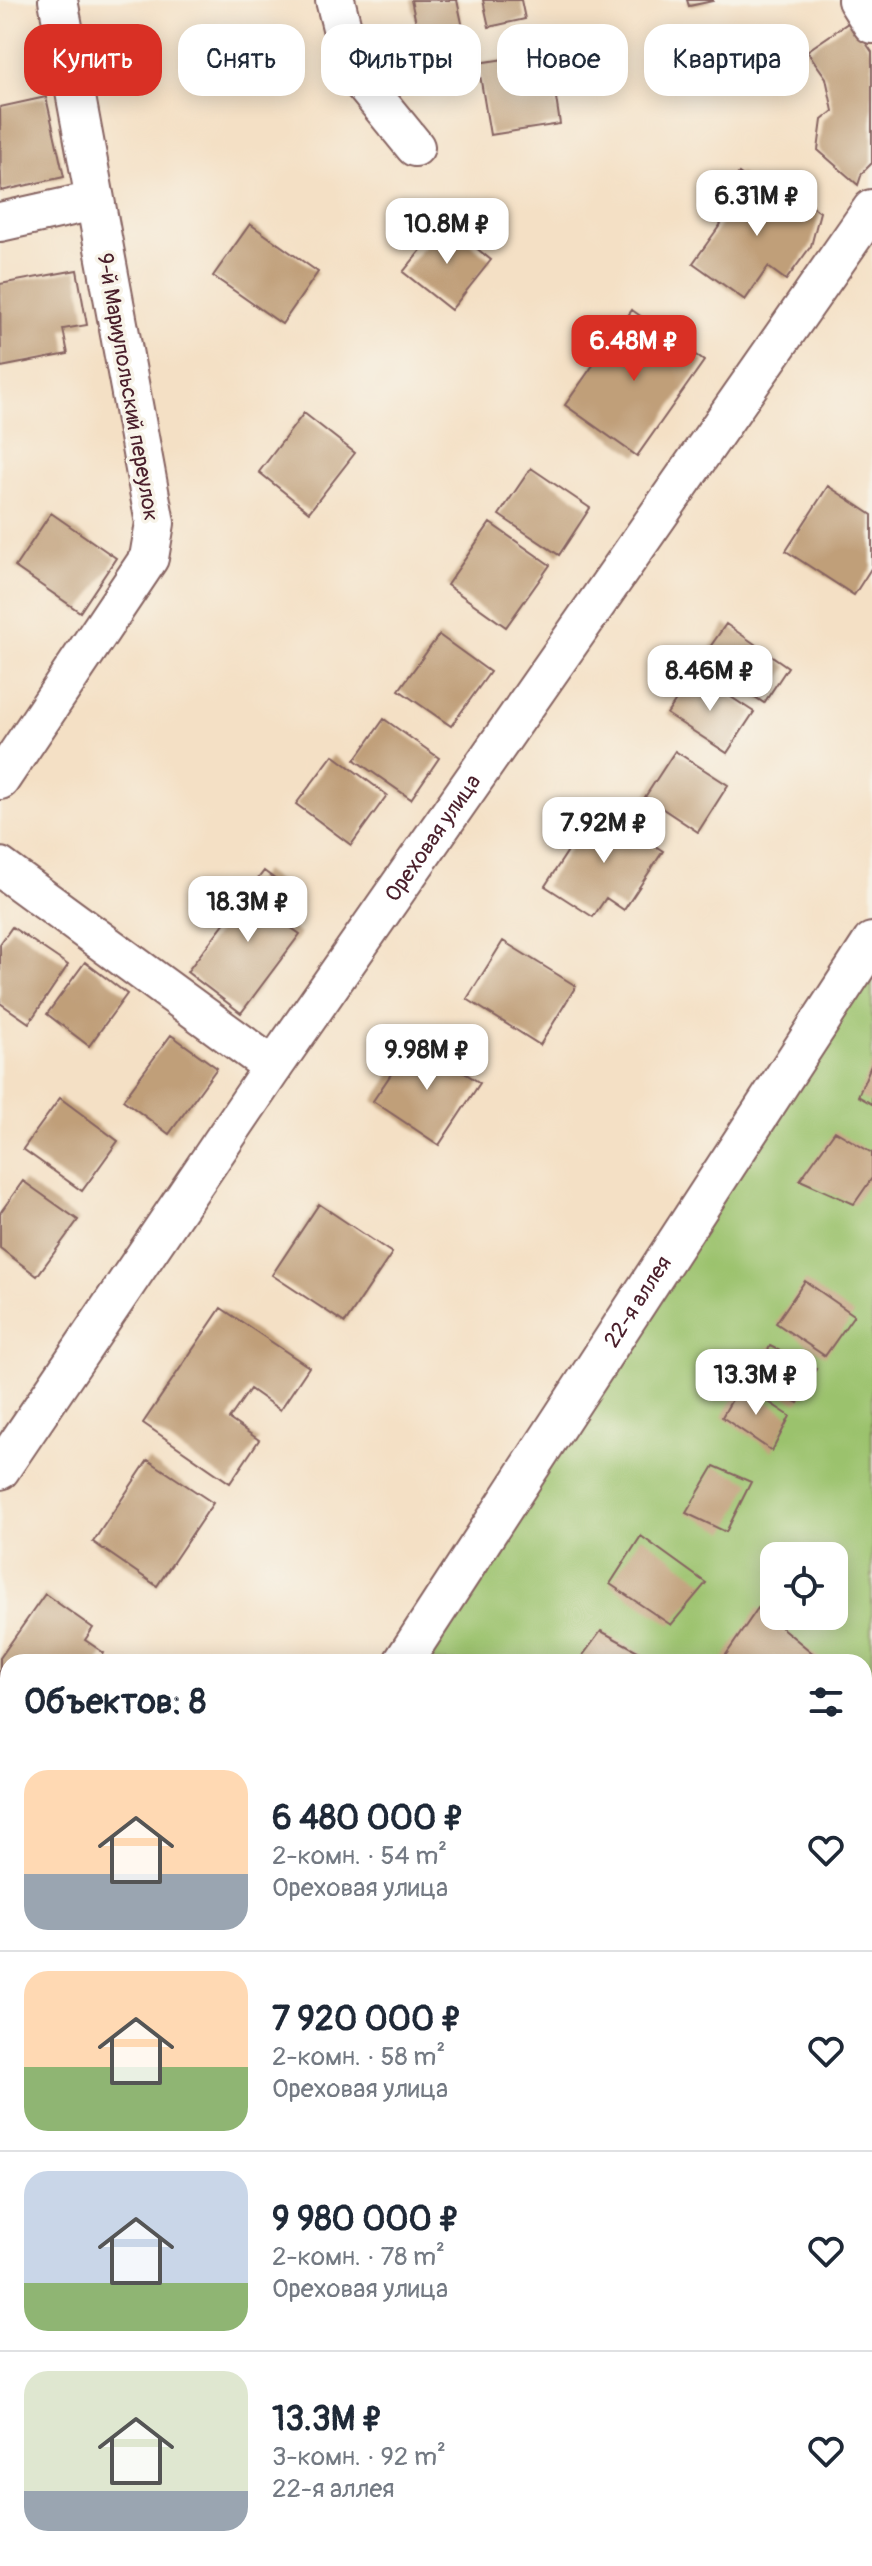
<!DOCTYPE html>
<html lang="ru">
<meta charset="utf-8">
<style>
body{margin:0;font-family:Pangolin,sans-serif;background:#f6f6f7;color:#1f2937;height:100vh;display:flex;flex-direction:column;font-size:30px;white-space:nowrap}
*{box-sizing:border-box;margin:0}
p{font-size:26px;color:#747a83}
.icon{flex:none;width:44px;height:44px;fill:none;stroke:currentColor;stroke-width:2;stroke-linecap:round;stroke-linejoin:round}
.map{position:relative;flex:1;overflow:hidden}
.drawer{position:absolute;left:0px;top:1654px;width:872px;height:912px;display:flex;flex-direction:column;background:#fff;border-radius:24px 24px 0 0;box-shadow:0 4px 20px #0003}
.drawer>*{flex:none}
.top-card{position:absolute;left:24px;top:24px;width:824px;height:72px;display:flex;gap:16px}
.fabs{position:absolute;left:760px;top:1542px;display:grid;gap:16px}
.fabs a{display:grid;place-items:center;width:88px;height:88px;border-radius:16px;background:#fff;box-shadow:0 4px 20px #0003;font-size:40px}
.price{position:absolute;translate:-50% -68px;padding:0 18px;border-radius:16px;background:#fff;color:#222;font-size:26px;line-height:52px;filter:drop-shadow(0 2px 4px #0008)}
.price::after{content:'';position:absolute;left:50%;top:48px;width:24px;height:18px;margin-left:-12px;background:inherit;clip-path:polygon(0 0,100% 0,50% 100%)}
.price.active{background:#d93025;color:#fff}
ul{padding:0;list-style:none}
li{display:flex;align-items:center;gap:24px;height:200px;padding:0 24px}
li+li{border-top:2px solid #e0e1e3}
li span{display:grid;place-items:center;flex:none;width:224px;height:160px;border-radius:24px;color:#555}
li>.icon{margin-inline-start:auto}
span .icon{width:96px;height:96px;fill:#fffc;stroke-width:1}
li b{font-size:34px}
h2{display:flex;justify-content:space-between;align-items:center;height:96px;padding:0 24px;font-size:34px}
.chip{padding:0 28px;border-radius:24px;background:#fff;box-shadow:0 4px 20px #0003;font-size:28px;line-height:72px}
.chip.active{background:#d93025;color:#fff}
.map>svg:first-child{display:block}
.green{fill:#9bc26d;stroke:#72704c;stroke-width:2;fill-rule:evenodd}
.building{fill:#c09f79}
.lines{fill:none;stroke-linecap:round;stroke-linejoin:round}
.service-casing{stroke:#866361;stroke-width:24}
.minor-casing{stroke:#866361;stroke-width:42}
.service{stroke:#fff;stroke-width:20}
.minor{stroke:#fff;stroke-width:38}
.labels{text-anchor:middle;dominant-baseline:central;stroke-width:7;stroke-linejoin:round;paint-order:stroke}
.street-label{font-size:22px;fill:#4a1f2b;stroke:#f7f3e8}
</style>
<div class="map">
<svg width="872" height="2566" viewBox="0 0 872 2566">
<rect width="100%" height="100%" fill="#f7f3e8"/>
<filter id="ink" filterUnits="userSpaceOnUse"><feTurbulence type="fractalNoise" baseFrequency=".0125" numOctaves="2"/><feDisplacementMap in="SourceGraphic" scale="16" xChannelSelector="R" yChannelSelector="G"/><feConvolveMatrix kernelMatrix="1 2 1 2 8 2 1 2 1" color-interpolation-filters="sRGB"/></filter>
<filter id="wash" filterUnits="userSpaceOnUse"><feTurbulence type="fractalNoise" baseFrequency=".006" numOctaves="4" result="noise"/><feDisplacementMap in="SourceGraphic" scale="32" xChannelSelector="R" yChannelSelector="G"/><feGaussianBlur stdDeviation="1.8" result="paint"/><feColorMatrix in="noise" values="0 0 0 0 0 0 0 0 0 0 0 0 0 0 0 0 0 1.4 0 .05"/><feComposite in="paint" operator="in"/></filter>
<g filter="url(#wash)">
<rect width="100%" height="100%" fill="#f4e0c5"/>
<!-- green -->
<path class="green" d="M872 942V2566H0V2239L8 2226V2558H864V1662H403ZM774 1556H834V1616H774Z"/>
<g id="blocks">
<!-- building -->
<path class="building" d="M411 0H457L465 37 421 46Z
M483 0H521L525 19 489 27Z
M687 0H713V1L689 6Z
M851 21 872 52V163L862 173 858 185 818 150 822 120 833 111 826 78 807 51Z
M549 52 560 124 490 135 478 63Z
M46 97 64 177 1 191 0 107Z
M739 173 785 206 794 194 820 212 811 246 786 280 768 267 745 300 693 263 733 207 721 198Z
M444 222 491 260 451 310 403 272Z
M250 224 318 272 282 324 213 276Z
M77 270 87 325 63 329 68 354 1 367 0 284Z
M632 310 704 361 637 456 565 405Z
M304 413 355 453 309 512 259 472Z
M531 468 590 508 559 555 499 515Z
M828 486 872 515V567L854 595 786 551Z
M51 513 116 558 80 612 15 567Z
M490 523 550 565 506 627 447 585Z
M726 624 788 667 764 703 701 660Z
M439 635 490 672 451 726 399 690Z
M694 673 754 712 727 753 667 714Z
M384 719 439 758 411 799 355 760Z
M675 751 728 785 698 832 645 797Z
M333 755 387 795 351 845 296 804Z
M596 808 663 851 624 910 606 898 593 917 545 886Z
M264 871 298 896 280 920 300 934 241 1013 187 972Z
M12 927 68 965 29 1023 0 1003V944Z
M503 941 576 986 540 1045 467 999Z
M85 962 127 994 89 1046 47 1014Z
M171 1035 217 1068 169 1134 123 1100Z
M414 1040 480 1083 439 1145 373 1101Z
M872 1063V1104L858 1096Z
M60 1098 118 1141 82 1191 23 1149Z
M835 1131 872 1153V1178L854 1204 800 1180Z
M23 1181 78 1220 37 1276 0 1248V1213Z
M319 1204 392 1253 345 1323 272 1275Z
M805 1281 854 1315 825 1356 776 1323Z
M221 1308 309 1367 280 1410 250 1389 229 1419 259 1440 230 1483 143 1423Z
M770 1346 816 1369 798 1403 752 1380Z
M741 1384 790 1416 772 1451 722 1417Z
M148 1460 213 1503 157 1586 93 1542Z
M714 1466 751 1482 726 1532 686 1513Z
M641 1536 706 1583 671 1625 610 1584Z
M45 1594 93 1628 85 1640 104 1653 98 1662H8V1731L0 1726V1658Z
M758 1608 821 1660 820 1662H721Z
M601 1631 645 1655 641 1662H578Z
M0 1785 8 1790V1800L0 1813Z
M872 2015V2038L864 2033Z
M872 2162V2214L864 2210V2177Z
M0 2475 8 2481V2522L0 2535Z
M864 2537 872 2541V2566H817L821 2558H864Z
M166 2558H232L228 2566H161Z
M721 2558H740L736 2566Z"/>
</g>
</g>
<g filter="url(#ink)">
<use href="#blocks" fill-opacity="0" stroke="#866361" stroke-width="2"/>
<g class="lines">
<defs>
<path id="service" d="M864 2087 872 2092
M864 2513 872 2518"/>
<g id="minor">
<path d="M335 0 353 71 415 147"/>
<path d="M857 0 872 24"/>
<path d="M0 222 94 201"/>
<path d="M0 780 149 558 155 523 58 0"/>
<path d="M0 867 273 1067"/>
<path id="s1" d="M0 1470 273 1067 872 209"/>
<path id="s2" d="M403 1662 872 942"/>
<path d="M864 1835 872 1822"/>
<path d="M0 2218 8 2208"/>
<path d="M422 2566 427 2558"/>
</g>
</defs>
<!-- service casing -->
<use href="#service" class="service-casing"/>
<!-- minor casing -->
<use href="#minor" class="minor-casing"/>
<!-- service -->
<use href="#service" class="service"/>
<!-- minor -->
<use href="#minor" class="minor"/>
</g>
</g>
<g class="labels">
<!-- street labels -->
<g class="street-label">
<text transform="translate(128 387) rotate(80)">9-й Мариупольский переулок</text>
<text stroke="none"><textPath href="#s1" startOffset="766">Ореховая улица</textPath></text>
<text stroke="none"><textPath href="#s2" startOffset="430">22-я аллея</textPath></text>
</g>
</g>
</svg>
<div class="fabs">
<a><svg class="icon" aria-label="locate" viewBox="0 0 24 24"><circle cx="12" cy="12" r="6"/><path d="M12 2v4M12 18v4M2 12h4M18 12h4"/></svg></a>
</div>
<b class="price" style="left:757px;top:238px">6.31M ₽</b>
<b class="price" style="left:447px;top:266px">10.8M ₽</b>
<b class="price active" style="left:634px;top:383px">6.48M ₽</b>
<b class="price" style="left:710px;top:713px">8.46M ₽</b>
<b class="price" style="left:604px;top:865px">7.92M ₽</b>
<b class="price" style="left:248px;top:944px">18.3M ₽</b>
<b class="price" style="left:427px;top:1092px">9.98M ₽</b>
<b class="price" style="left:756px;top:1417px">13.3M ₽</b>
<div class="top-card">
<a class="chip active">Купить</a>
<a class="chip">Снять</a>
<a class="chip">Фильтры</a>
<a class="chip">Новое</a>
<a class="chip">Квартира</a>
</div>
<section class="drawer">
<h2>Объектов: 8<svg class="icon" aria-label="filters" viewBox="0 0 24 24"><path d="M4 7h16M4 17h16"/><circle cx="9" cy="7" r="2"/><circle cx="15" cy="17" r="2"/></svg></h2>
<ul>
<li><span style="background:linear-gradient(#ffd9b3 65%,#9aa5b1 0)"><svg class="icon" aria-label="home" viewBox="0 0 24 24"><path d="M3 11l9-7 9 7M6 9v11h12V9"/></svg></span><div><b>6 480 000 ₽</b><p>2-комн. · 54 m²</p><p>Ореховая улица</p></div><svg class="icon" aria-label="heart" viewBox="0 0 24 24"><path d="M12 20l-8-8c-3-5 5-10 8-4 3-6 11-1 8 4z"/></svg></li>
<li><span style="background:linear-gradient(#ffd9b3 60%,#8fb573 0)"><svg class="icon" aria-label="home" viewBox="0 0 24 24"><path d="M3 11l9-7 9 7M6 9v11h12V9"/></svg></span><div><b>7 920 000 ₽</b><p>2-комн. · 58 m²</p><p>Ореховая улица</p></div><svg class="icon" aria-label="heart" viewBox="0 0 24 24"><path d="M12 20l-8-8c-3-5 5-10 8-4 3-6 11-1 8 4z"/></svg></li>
<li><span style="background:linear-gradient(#c9d6e8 70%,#8fb573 0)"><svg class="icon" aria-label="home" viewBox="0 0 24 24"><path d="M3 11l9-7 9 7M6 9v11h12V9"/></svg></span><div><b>9 980 000 ₽</b><p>2-комн. · 78 m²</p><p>Ореховая улица</p></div><svg class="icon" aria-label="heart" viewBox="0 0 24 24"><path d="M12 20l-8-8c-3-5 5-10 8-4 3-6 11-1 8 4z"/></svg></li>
<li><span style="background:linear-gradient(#dfe7d0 75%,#9aa5b1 0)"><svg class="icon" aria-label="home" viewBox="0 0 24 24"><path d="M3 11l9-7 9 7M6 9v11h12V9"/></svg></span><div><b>13.3M ₽</b><p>3-комн. · 92 m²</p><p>22-я аллея</p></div><svg class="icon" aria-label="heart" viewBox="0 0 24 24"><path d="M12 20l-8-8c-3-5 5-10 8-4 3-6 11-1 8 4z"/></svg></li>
</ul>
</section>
</div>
